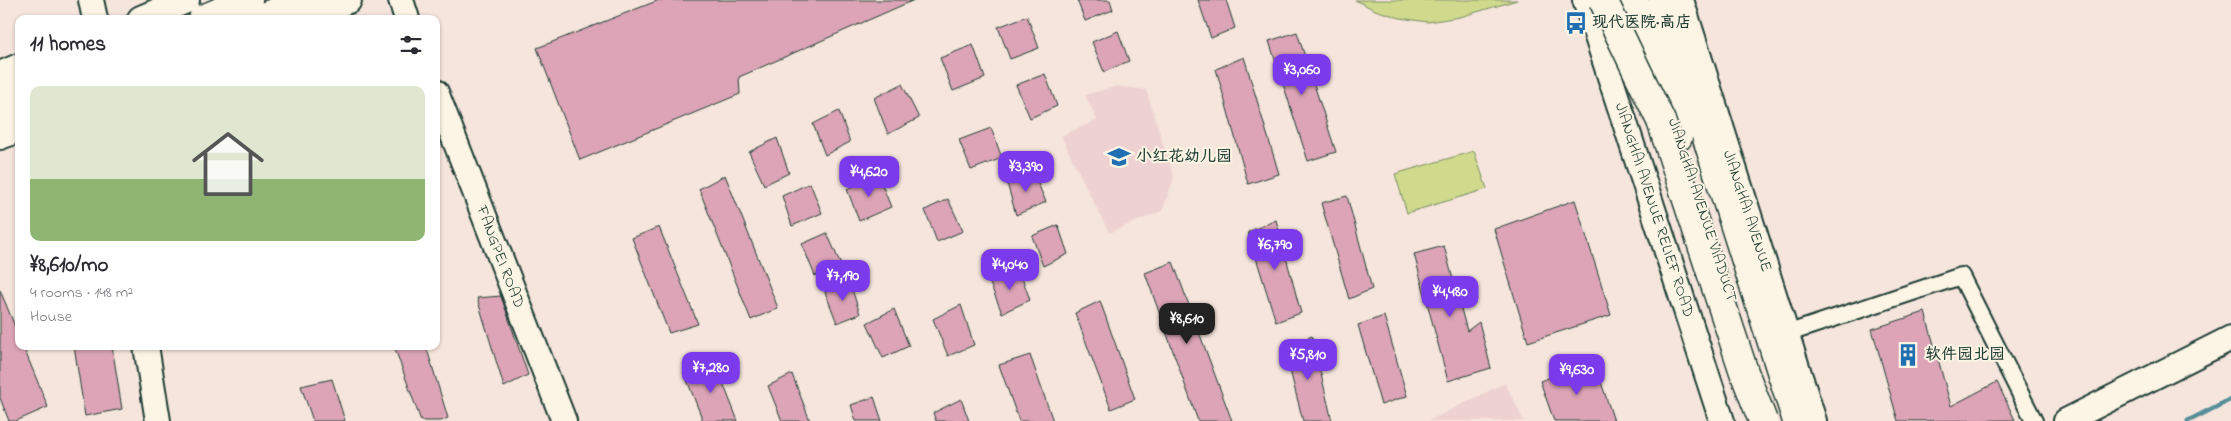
<!DOCTYPE html>
<meta charset="utf-8">
<style>
body{margin:0;font-family:"Indie Flower","LXGW WenKai TC",sans-serif;background:#f2f2f3;color:#2b2b33;height:100vh;display:flex;flex-direction:column;font-size:19px;white-space:nowrap}
*{box-sizing:border-box;margin:0}
p{font-size:16px;color:#7c7c81}
.icon{flex:none;width:28px;height:28px;fill:none;stroke:currentColor;stroke-width:2;stroke-linecap:round;stroke-linejoin:round}
.map{position:relative;flex:1;overflow:hidden}
.details{position:absolute;left:15px;top:15px;width:425px;height:335px;display:flex;flex-direction:column;background:#fff;border-radius:10px;box-shadow:0 1px 4px #0004}
.details>*{flex:none}
.price{position:absolute;translate:-50% -42px;padding:0 11px;border-radius:10px;background:#7c3aed;color:#fff;font-size:16px;line-height:32px;filter:drop-shadow(0 1px 2px #0008)}
.price::after{content:'';position:absolute;left:50%;top:30px;width:15px;height:11px;margin-left:-8px;background:inherit;clip-path:polygon(0 0,100% 0,50% 100%)}
.price.selected{background:#222;color:#fff}
ul{padding:0;list-style:none}
li{display:grid;align-content:center;gap:10px;height:265px;padding:0 15px}
li span{display:grid;place-items:center;height:155px;border-radius:10px;color:#555}
li>.icon{margin-inline-start:auto}
span .icon{width:90px;height:90px;fill:#fffc;stroke-width:1}
li b{font-size:21px}
h2{display:flex;justify-content:space-between;align-items:center;height:60px;padding:0 15px;font-size:21px}
.map>svg:first-child{display:block}
.built{fill:#eed2d1}
.green{fill:#cfda8d;stroke:#778c60}
.lines{fill:none;stroke-linecap:round;stroke-linejoin:round}
.stream{stroke:#568e98;stroke-width:5}
.building{fill:#dca4b6;stroke:#1f3d34}
.street-casing{stroke:#1f3d34;stroke-width:20}
.secondary-casing{stroke:#1f3d34;stroke-width:28}
.primary-casing{stroke:#1f3d34;stroke-width:30}
.highway-casing{stroke:#1f3d34;stroke-width:31}
.street{stroke:#fcf5e5;stroke-width:16}
.secondary{stroke:#fcf5e5;stroke-width:24}
.primary{stroke:#fcf5e5;stroke-width:26}
.highway{stroke:#fcf5e5;stroke-width:28}
.highway-bridge-casing{stroke:#1f3d34;stroke-width:31;stroke-linecap:butt}
.highway-bridge{stroke:#fcf5e5;stroke-width:28}
.labels{text-anchor:middle;dominant-baseline:central;stroke-width:4;stroke-linejoin:round;paint-order:stroke}
.poi-label{font-size:16px;font-weight:bold;fill:#1f3d34;stroke:#fcf5e5;text-anchor:start}
.street-label{font-size:16px;fill:#1f3d34;stroke:#fcf5e5}
</style>
<div class="map">
<svg width="2231" height="421" viewBox="0 0 2231 421">
<rect width="100%" height="100%" fill="#f6e5dc"/>
<filter id="ink" filterUnits="userSpaceOnUse"><feTurbulence type="fractalNoise" baseFrequency=".02" numOctaves="2"/><feDisplacementMap in="SourceGraphic" scale="10" xChannelSelector="R" yChannelSelector="G"/><feConvolveMatrix kernelMatrix="1 2 1 2 8 2 1 2 1" color-interpolation-filters="sRGB"/></filter>
<g filter="url(#ink)">
<!-- built -->
<path class="built" d="M1117 86 1146 90 1174 178 1162 211 1109 233 1061 136 1097 120 1085 95Z
M1505 383 1524 421H1428Z"/>
<!-- green -->
<path class="green" d="M1355 0H1517L1460 17 1428 22 1400 18 1375 10Z
M1474 151 1487 189 1407 213 1395 174Z"/>
<g class="lines">
<!-- stream -->
<path class="stream" d="M2188 421 2231 399"/>
</g>
<!-- building -->
<path class="building" d="M659 0H914L739 77 740 94 580 160 537 48Z
M1077 0H1110L1113 10 1085 21Z
M1198 0H1226L1235 28 1211 38Z
M1027 16 1039 48 1010 59 998 27Z
M1118 31 1129 61 1104 72 1092 42Z
M1297 32 1336 152 1308 161 1269 41Z
M973 45 985 78 953 91 940 58Z
M1244 57 1279 174 1248 184 1216 69Z
M1045 74 1057 106 1030 118 1016 85Z
M902 84 919 118 888 134 874 98Z
M839 111 850 142 825 155 813 124Z
M991 128 1002 158 971 170 959 140Z
M777 138 789 173 764 185 749 152Z
M1033 172 1046 202 1016 215 1007 183Z
M725 175 778 308 751 320 699 189Z
M878 175 891 207 859 221 847 189Z
M810 183 822 213 792 226 782 196Z
M1347 196 1372 289 1349 299 1321 203Z
M948 199 963 231 937 242 925 210Z
M1575 200 1611 315 1528 342 1494 229Z
M1276 220 1301 313 1276 322 1248 232Z
M1058 225 1068 254 1043 266 1032 236Z
M659 227 698 324 669 333 632 238Z
M827 233 841 265 815 276 802 244Z
M1444 246 1467 331 1479 322 1491 368 1448 381 1414 254Z
M1173 262 1232 421H1198L1145 273Z
M1019 269 1030 300 1002 313 989 281Z
M849 280 860 314 837 323 825 292Z
M0 290 19 336V346H23L48 407 16 421H9L0 398Z
M501 296 528 375 504 387 477 298Z
M1100 301 1135 399 1111 409 1075 313Z
M961 305 974 345 948 356 933 319Z
M894 309 909 346 883 358 867 323Z
M1925 312 1951 406 1997 382 2015 420 1898 421 1872 329Z
M1384 316 1407 396 1381 405 1358 325Z
M1312 336 1332 421H1303L1284 347Z
M74 346H112L122 409 85 416Z
M394 346H426L448 418 441 421H421Z
M1030 355 1053 421H1019L999 365Z
M714 360 738 421H703L685 375Z
M1594 361 1614 421H1554L1540 381Z
M792 374 810 421H782L768 386Z
M332 379 345 421H313L301 386Z
M874 397 882 421H856L851 405Z
M961 399 969 421H936L933 413Z"/>
<g class="lines">
<defs>
<path id="street" d="M1786 334 1961 276 2034 421"/>
<path id="secondary" d="M91 0 95 19
M401 0 407 19
M1585 0 1722 421
M436 92 564 421
M146 346 158 421
M2066 421 2231 338"/>
<path id="primary" d="M1680 0 1813 421
M141 19 186 0
M300 19 348 0
M0 75 19 67
M0 136 19 129"/>
<path id="highway" d="M1634 0 1678 137
M1663 0 1797 421
M203 19 248 0
M259 19 305 0
M0 98 19 91
M0 121 19 114"/>
</defs>
<!-- street casing -->
<use href="#street" class="street-casing"/>
<!-- secondary casing -->
<use href="#secondary" class="secondary-casing"/>
<!-- primary casing -->
<use href="#primary" class="primary-casing"/>
<!-- highway casing -->
<use href="#highway" class="highway-casing"/>
<!-- street -->
<use href="#street" class="street"/>
<!-- secondary -->
<use href="#secondary" class="secondary"/>
<!-- primary -->
<use href="#primary" class="primary"/>
<!-- highway -->
<use href="#highway" class="highway"/>
<defs>
<path id="highway-bridge" d="M1603 0 1661 121 1744 372 1763 421"/>
</defs>
<!-- highway-bridge casing -->
<use href="#highway-bridge" class="highway-bridge-casing"/>
<!-- highway-bridge -->
<use href="#highway-bridge" class="highway-bridge"/>
</g>
</g>
<!-- icons -->
<defs>
<symbol id="bus-bare" viewBox="-9 -9 18 18"><path d="M-5-6H5V4H4V6H2V4H-2V6H-4V4H-5ZM-3.5-4V0h7V-4ZM-3.5 1.2v1.5H-2V1.2ZM2 1.2v1.5H3.5V1.2Z" fill="#1f6fb2" stroke="#fcf5e5" stroke-width="2.5" paint-order="stroke"/></symbol>
<symbol id="school-bare" viewBox="-9 -9 18 18"><path d="M0-5L7-2L0 1L-7-2ZM-4 1L0 2.5L4 1V4Q0 6-4 4Z" fill="#1f6fb2" stroke="#fcf5e5" stroke-width="2.5" paint-order="stroke"/></symbol>
<symbol id="building-bare" viewBox="-9 -9 18 18"><path d="M-4-6H4V6H1V3H-1V6H-4ZM-2.5-4.3h1.7v1.8h-1.7ZM.8-4.3h1.7v1.8H.8ZM-2.5-1h1.7V.8h-1.7ZM.8-1h1.7V.8H.8Z" fill="#1f6fb2" stroke="#fcf5e5" stroke-width="2.5" paint-order="stroke"/></symbol>
</defs>
<g fill-rule="evenodd">
<use href="#bus-bare" x="1560" y="7" width="32" height="32"/>
<use href="#school-bare" x="1103" y="141" width="32" height="32"/>
<use href="#building-bare" x="1892" y="339" width="32" height="32"/>
</g>
<g class="labels">
<!-- poi labels -->
<g class="poi-label">
<text x="1592" y="23">现代医院·高店</text>
<text x="1136" y="157">小红花幼儿园</text>
<text x="1925" y="355">软件园北园</text>
</g>
<!-- street labels -->
<g class="street-label">
<text transform="translate(1654 210) rotate(72)">JIANGHAI AVENUE RELIEF ROAD</text>
<text transform="translate(1702 210) rotate(72)">JIANGHAI AVENUE VIADUCT</text>
<text transform="translate(1747 211) rotate(72)">JIANGHAI AVENUE</text>
<text transform="translate(500 257) rotate(69)">FANGPEI ROAD</text>
</g>
</g>
</svg>
<b class="price" style="left:1302px;top:96px">¥3,060</b>
<b class="price" style="left:1026px;top:193px">¥3,390</b>
<b class="price" style="left:869px;top:198px">¥4,620</b>
<b class="price" style="left:1275px;top:271px">¥6,790</b>
<b class="price" style="left:1010px;top:291px">¥4,040</b>
<b class="price" style="left:843px;top:302px">¥7,190</b>
<b class="price" style="left:1450px;top:318px">¥4,480</b>
<b class="price selected" style="left:1187px;top:345px">¥8,610</b>
<b class="price" style="left:1308px;top:381px">¥5,810</b>
<b class="price" style="left:711px;top:394px">¥7,280</b>
<b class="price" style="left:1577px;top:396px">¥9,630</b>
<section class="details">
<h2>11 homes<svg class="icon" aria-label="filters" viewBox="0 0 24 24"><path d="M4 7h16M4 17h16"/><circle cx="9" cy="7" r="2"/><circle cx="15" cy="17" r="2"/></svg></h2>
<ul>
<li><span style="background:linear-gradient(#dfe7d0 60%,#8fb573 0)"><svg class="icon" aria-label="home" viewBox="0 0 24 24"><path d="M3 11l9-7 9 7M6 9v11h12V9"/></svg></span><div><b>¥8,610/mo</b><p>4 rooms · 148 m²</p><p>House</p></div></li>
</ul>
</section>
</div>
